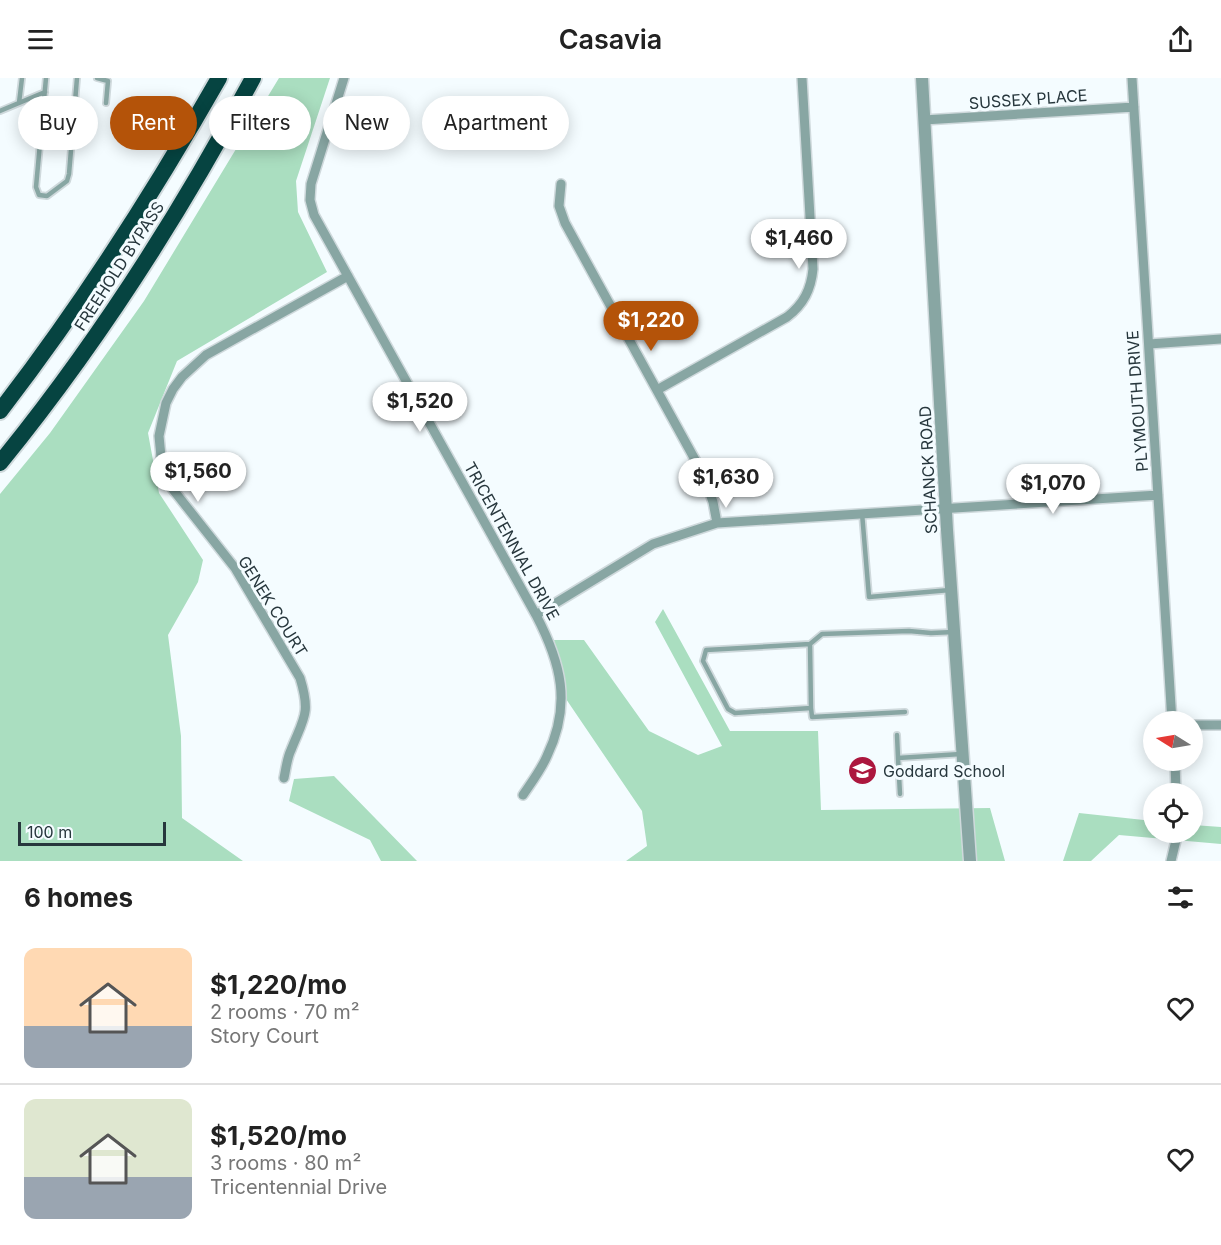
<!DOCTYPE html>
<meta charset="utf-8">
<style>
body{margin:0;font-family:Inter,sans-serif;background:#f2f2f2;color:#222;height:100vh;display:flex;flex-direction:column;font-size:22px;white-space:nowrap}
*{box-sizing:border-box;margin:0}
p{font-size:20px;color:#767676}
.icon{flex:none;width:33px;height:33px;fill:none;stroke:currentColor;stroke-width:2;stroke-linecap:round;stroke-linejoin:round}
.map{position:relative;height:783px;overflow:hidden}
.details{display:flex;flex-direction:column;background:#fff;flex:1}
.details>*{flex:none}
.guide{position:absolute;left:18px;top:18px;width:600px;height:54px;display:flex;gap:12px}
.needle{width:39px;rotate:281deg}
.buttons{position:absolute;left:1143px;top:633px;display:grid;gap:12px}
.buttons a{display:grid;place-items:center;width:60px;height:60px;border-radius:50%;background:#fff;box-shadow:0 3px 15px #0003;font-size:30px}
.scale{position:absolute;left:18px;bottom:15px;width:148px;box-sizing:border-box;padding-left:6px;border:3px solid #27373d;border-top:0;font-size:16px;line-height:21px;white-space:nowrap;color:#27373d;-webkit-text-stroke:4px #f4fcff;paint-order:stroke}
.price{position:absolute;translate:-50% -51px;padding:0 14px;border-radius:21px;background:#fff;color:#222;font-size:20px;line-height:39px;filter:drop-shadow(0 2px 3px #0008)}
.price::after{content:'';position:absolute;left:50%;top:36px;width:18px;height:14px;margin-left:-9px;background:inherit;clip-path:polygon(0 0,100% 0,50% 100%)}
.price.selected{background:#b45309;color:#fff}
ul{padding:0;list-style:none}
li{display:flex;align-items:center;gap:18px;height:150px;padding:0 24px}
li+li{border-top:2px solid #e0e0e0}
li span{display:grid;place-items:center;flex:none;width:168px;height:120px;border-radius:12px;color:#555}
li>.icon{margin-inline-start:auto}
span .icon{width:72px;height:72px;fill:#fffc;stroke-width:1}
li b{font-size:26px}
h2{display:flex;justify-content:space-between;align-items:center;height:72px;padding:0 24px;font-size:26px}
.chip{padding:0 21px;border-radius:27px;background:#fff;box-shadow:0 3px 15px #0003;font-size:21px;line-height:54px}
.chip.selected{background:#b45309;color:#fff}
header{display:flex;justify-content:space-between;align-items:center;height:78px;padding:0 24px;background:#fff;font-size:27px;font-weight:600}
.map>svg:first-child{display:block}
.green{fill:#aadec0}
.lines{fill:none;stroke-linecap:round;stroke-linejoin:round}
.service-casing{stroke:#cfd9dc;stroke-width:8}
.minor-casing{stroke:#cfd9dc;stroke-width:12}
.tertiary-casing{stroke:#cfd9dc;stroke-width:15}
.motorway-casing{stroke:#cfd9dc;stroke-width:20}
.service{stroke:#88a6a3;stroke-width:4.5}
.minor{stroke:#88a6a3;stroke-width:9}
.tertiary{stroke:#88a6a3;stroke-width:12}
.motorway{stroke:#064441;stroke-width:16}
.labels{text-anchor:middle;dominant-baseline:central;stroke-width:6;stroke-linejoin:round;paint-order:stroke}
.street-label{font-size:16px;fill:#27373d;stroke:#f4fcff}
.poi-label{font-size:16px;fill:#27373d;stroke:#f4fcff;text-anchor:start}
</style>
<header><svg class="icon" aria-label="menu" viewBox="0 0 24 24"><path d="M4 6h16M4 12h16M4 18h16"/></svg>Casavia<svg class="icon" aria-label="share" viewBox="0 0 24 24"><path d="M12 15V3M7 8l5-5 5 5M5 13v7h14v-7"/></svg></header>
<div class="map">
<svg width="1221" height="783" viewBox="0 0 1221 783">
<rect width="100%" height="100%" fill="#f4fcff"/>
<!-- green -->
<path class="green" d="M279 0H330L296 103 298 134 327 194 177 283 148 355 159 415 203 482 198 504 168 557 181 658 182 740 243 783H0V416L50 355 144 223Z
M663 531 730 653H818L821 732 990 730 1005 783H626L647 768 642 733 564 618 554 562H584L649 653 698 677 722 668 655 544Z
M334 698 417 783H381L370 762 289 723 294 701Z
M1079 735 1153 743 1154 754H1192L1193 747 1221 749V766L1119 757 1091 783H1063Z"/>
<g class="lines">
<defs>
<path id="service" d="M46 0 36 109 39 117 47 118 67 103 69 96 77 0
M97 0 108 3 106 25
M19 25 22 0
M0 33 45 14
M862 435 869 519 950 512
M810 566 822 556 909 553 931 555 954 554
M811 630 735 635 728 631 703 583 706 572 810 566 811 630 812 639 905 634
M897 657 898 680 961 676
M898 680 900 716"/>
<path id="minor" d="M344 0 311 106 310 122 314 137 536 537C561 585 572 626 547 678 541 692 531 705 523 717
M1132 0 1172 644
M924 42 1134 29
M561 106 559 128 565 145 704 398 713 424 717 445
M1149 266 1221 261
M657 312 787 239C804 226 811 211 813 191L802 0
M536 537 653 466 717 445 1158 417
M1192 647H1221
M1175 682 1176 716
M284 700C286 691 287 680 291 672 304 639 311 636 300 600L235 490 171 409 162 389 159 358 166 325 173 311 182 299 206 277 348 198
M1171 783 1178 754"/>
<path id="tertiary" d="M922 0 947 452 970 783"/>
<path id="motorway" d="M0 333C81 228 153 116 219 0
M0 385C97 266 180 136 253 0"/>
</defs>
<!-- service casing -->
<use href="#service" class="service-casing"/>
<!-- minor casing -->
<use href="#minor" class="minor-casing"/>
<!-- tertiary casing -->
<use href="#tertiary" class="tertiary-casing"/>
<!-- motorway casing -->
<use href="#motorway" class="motorway-casing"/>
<!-- service -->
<use href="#service" class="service"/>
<!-- minor -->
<use href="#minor" class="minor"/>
<!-- tertiary -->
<use href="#tertiary" class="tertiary"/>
<!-- motorway -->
<use href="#motorway" class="motorway"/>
</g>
<!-- icons -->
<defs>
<symbol id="school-disc" viewBox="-11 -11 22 22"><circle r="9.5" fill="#ac173e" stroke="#f4fcff"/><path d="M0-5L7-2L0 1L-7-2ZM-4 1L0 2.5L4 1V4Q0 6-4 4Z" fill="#fff"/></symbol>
</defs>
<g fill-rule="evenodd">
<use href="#school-disc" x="846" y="676" width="33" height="33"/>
</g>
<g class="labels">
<!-- street labels -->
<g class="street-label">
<text transform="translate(1028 21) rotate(-4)">SUSSEX PLACE</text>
<text transform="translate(119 188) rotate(-57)">FREEHOLD BYPASS</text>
<text transform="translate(1137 323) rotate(-94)">PLYMOUTH DRIVE</text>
<text transform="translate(928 392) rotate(-93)">SCHANCK ROAD</text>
<text transform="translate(512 463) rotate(61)">TRICENTENNIAL DRIVE</text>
<text transform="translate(273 528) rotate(58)">GENEK COURT</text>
</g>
<!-- poi labels -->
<g class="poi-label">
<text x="883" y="693">Goddard School</text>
</g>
</g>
</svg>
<div class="buttons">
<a><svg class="needle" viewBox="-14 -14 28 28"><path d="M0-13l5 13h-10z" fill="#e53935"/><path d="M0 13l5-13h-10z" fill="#767676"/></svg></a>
<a><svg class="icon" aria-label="locate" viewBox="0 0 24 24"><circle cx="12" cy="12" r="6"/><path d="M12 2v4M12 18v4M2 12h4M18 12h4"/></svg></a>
</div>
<div class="scale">100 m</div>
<b class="price" style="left:799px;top:192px">$1,460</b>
<b class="price selected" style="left:651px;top:274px">$1,220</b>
<b class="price" style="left:420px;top:355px">$1,520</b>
<b class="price" style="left:198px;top:425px">$1,560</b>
<b class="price" style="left:726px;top:431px">$1,630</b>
<b class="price" style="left:1053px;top:437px">$1,070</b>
<div class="guide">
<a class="chip">Buy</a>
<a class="chip selected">Rent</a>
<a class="chip">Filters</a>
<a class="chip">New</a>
<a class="chip">Apartment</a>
</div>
</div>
<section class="details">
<h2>6 homes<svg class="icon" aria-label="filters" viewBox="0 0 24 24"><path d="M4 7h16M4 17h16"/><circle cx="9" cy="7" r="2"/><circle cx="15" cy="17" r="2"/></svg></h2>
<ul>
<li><span style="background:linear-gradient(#ffd9b3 65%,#9aa5b1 0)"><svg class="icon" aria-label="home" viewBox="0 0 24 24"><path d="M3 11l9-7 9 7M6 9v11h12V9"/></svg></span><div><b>$1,220/mo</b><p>2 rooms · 70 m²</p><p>Story Court</p></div><svg class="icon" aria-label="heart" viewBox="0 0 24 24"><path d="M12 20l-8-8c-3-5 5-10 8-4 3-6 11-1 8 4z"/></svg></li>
<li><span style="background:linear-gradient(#dfe7d0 65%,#9aa5b1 0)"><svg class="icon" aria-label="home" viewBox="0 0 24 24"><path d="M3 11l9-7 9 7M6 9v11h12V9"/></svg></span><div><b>$1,520/mo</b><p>3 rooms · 80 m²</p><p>Tricentennial Drive</p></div><svg class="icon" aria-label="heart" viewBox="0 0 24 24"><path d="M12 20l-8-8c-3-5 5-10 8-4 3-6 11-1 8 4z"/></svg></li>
</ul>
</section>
